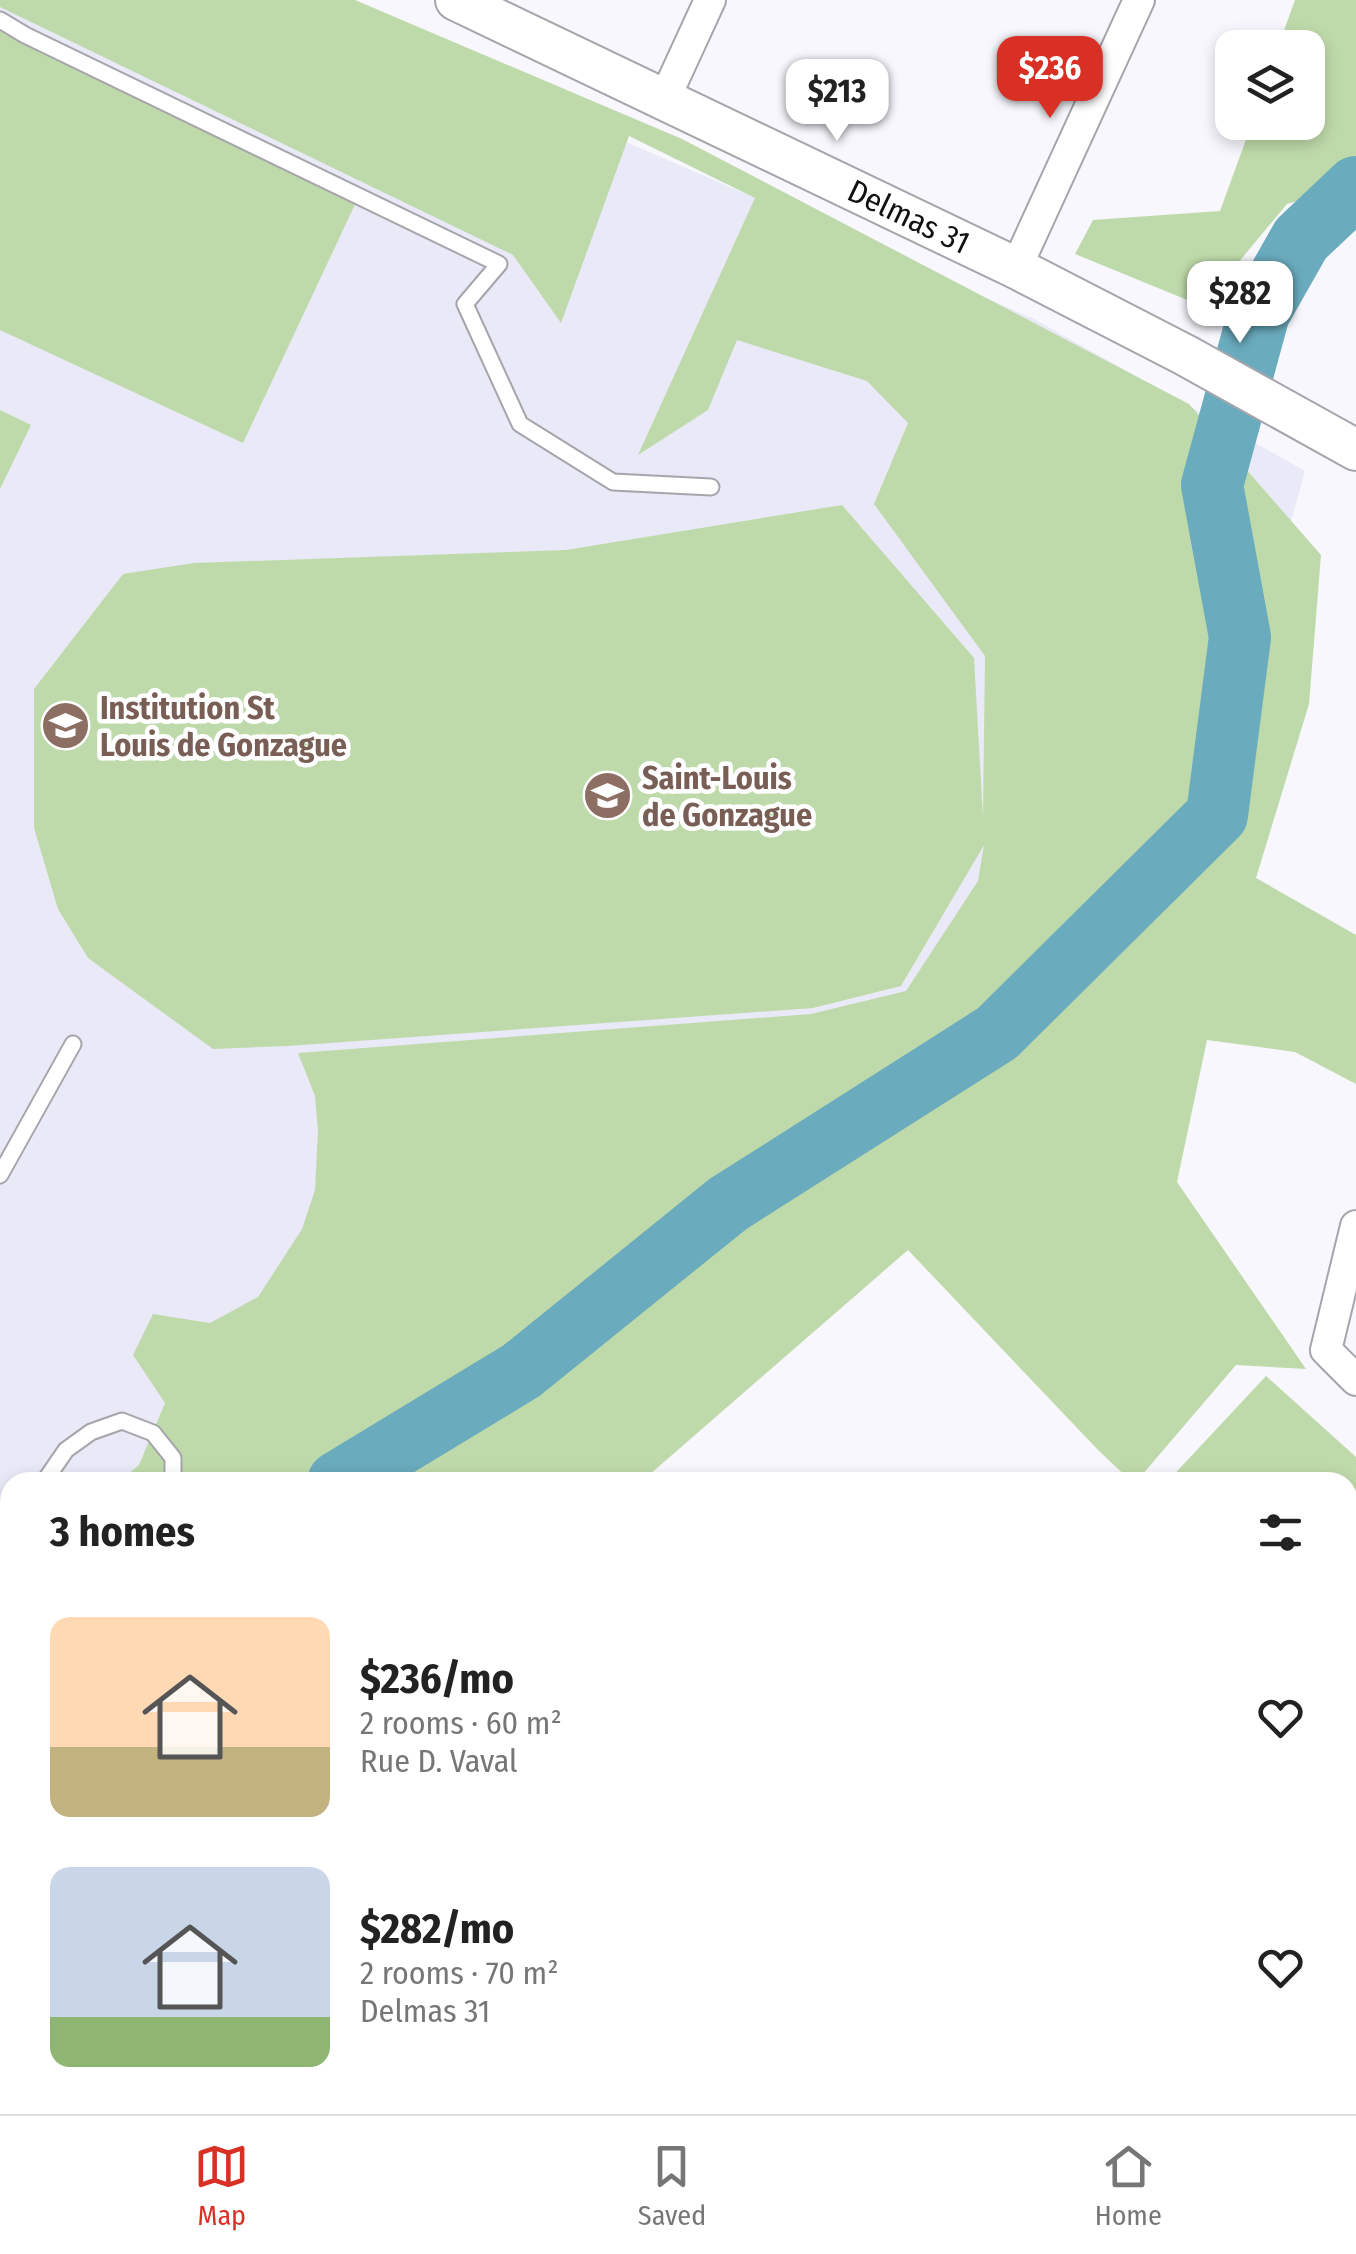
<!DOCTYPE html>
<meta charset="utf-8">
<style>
body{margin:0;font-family:"Fira Sans Condensed",sans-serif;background:#f6f6f6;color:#222;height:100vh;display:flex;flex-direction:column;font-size:38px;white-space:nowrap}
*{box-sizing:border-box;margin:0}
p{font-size:32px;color:#767676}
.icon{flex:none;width:55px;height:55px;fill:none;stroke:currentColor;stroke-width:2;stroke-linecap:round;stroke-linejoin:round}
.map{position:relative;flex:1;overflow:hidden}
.panel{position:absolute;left:0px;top:1472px;width:1358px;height:642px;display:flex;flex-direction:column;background:#fff;border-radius:30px 30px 0 0;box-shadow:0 5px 15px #0003}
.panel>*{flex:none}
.buttons{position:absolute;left:1215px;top:30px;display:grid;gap:20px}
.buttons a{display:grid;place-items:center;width:110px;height:110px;border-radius:20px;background:#fff;box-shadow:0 5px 15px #0003;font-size:50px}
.price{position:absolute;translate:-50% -85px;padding:0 22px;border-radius:20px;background:#fff;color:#222;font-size:32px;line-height:65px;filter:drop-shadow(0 2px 5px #0008)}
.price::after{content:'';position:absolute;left:50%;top:60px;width:30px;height:22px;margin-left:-15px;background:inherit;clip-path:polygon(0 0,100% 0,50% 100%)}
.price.current{background:#d93025;color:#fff}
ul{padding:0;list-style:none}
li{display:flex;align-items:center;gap:30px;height:250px;padding:0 50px}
li span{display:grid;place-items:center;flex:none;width:280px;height:200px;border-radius:20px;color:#555}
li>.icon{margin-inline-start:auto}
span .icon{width:120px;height:120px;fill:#fffc;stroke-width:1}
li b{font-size:42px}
h2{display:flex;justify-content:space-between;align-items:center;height:120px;padding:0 50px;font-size:42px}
.tab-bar{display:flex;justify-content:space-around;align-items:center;height:140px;border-top:2px solid #e0e0e0;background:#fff;font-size:28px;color:#767676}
.tab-bar a{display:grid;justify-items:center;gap:5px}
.tab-bar .current{color:#d93025}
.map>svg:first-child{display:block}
.built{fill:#e9e9f7}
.green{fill:#bfdaaa}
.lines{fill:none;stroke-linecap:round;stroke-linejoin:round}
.river{stroke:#6aabbe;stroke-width:62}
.lane-casing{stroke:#a5a5ab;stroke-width:19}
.street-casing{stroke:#a5a5ab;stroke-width:34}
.secondary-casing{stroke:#a5a5ab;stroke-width:44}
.lane{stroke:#fff;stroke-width:15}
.street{stroke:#fff;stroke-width:30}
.secondary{stroke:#fff;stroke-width:40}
.labels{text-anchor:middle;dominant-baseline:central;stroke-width:9;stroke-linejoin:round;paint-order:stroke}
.street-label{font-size:32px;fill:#111113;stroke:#fff}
.education-label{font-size:32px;font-weight:bold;fill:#785e54;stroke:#fff;text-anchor:start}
</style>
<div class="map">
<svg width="1356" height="2114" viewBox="0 0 1356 2114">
<rect width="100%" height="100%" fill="#f7f7fd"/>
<!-- built -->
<path class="built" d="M0 0H299L1034 319 1305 471 1124 1122 903 1200 627 1482H10V1945L0 1951Z"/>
<!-- green -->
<path class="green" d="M0 0H355L682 139 1189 404 1321 555 1309 704 1256 878 1356 935V1084L1295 1052 1207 1040 1177 1182 1306 1369 1236 1365 1136 1482H1132L1099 1451 908 1250 641 1482H118L139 1465 165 1403 133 1355 153 1314 210 1323 258 1297 302 1229 315 1190 318 1131 315 1096 298 1053 811 1014 906 991 978 881 984 845 901 986 813 1008 288 1046 213 1049 88 958 58 909 34 828V689L123 574 194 563 566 550 842 505 974 658 983 818 985 656 874 504 908 423 867 381 737 340 708 410 638 455 755 198 629 136 561 323 513 255 0 7Z
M1295 0H1356V174L1343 188 1287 204 1202 306 1075 254 1093 220 1220 211 1252 123 1308 122V48L1278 47Z
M0 27 359 196 243 443 0 330Z
M0 410 31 425 0 489Z
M1266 1376 1356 1457V1559L1348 1568V1482H1167Z
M10 1609V1967L0 1974V1630Z
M1356 1631V2114H1352L1344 2105H1348V1641Z
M656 2105H1047L1038 2114H665Z
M1146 2105H1218L1208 2114H1136Z"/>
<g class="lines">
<!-- river -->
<path class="river" d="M338 1482 521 1371 728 1204 997 1033 1217 815 1240 637 1212 485 1259 313 1301 239 1356 187
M0 1715 10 1712"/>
<defs>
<path id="lane" d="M0 20 25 35 499 264 465 304 520 424 613 482 711 487
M0 1175 73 1044
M44 1482 66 1450 91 1432 122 1421 153 1433 173 1458V1482
M0 1554 10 1537
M0 1627 10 1624
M1154 2114 1164 2105"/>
<path id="street" d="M664 100 710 0
M1016 268 1139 0
M1356 1226 1326 1350 1356 1380
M369 2114 378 2105"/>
<g id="secondary">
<path id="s1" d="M456 0 1016 268 1185 355 1356 450"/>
<path d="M0 2074 10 2085"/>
<path d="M28 2105 36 2114"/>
</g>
</defs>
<!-- lane casing -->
<use href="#lane" class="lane-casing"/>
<!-- street casing -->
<use href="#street" class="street-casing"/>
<!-- secondary casing -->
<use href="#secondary" class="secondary-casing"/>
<!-- lane -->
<use href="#lane" class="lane"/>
<!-- street -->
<use href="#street" class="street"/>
<!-- secondary -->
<use href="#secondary" class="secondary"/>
</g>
<!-- icons -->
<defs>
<symbol id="school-disc" viewBox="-11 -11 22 22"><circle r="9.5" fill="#8d6e63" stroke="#fff"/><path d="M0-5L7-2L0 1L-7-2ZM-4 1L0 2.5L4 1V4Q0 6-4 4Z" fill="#fff"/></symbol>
</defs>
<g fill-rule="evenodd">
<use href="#school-disc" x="38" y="698" width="55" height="55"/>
<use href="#school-disc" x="580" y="768" width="55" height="55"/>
</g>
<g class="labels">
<!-- street labels -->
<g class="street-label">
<text stroke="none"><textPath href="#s1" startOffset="502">Delmas 31</textPath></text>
</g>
<!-- education labels -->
<g class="education-label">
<text x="100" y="708">Institution St<tspan x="100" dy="37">Louis de Gonzague</tspan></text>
<text x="642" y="778">Saint-Louis<tspan x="642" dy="37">de Gonzague</tspan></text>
</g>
</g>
</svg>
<div class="buttons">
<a><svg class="icon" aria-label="layers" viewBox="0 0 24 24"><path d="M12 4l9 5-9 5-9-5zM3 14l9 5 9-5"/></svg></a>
</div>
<b class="price current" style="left:1050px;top:121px">$236</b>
<b class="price" style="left:837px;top:144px">$213</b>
<b class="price" style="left:1240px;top:346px">$282</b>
<section class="panel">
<h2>3 homes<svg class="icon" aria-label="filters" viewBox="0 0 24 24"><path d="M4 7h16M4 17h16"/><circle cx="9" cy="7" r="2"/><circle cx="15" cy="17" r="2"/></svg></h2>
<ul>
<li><span style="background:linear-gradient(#ffd9b3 65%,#c2b280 0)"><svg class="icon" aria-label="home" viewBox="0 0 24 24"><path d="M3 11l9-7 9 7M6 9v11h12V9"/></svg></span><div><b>$236/mo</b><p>2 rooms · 60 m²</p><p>Rue D. Vaval</p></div><svg class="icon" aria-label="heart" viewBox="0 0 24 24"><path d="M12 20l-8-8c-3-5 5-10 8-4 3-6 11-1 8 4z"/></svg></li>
<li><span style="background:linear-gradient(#c9d6e8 75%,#8fb573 0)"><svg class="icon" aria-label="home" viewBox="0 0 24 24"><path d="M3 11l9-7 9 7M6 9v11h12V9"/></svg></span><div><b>$282/mo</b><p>2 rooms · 70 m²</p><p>Delmas 31</p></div><svg class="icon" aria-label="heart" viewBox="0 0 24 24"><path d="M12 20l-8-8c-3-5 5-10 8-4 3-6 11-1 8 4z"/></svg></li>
</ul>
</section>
</div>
<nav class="tab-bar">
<a class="current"><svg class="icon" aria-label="map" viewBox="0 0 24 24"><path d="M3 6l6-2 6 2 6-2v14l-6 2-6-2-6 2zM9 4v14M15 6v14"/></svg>Map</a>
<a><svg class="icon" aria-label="saved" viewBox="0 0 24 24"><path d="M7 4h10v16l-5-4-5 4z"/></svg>Saved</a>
<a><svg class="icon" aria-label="home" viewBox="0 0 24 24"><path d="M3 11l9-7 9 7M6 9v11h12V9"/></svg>Home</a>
</nav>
